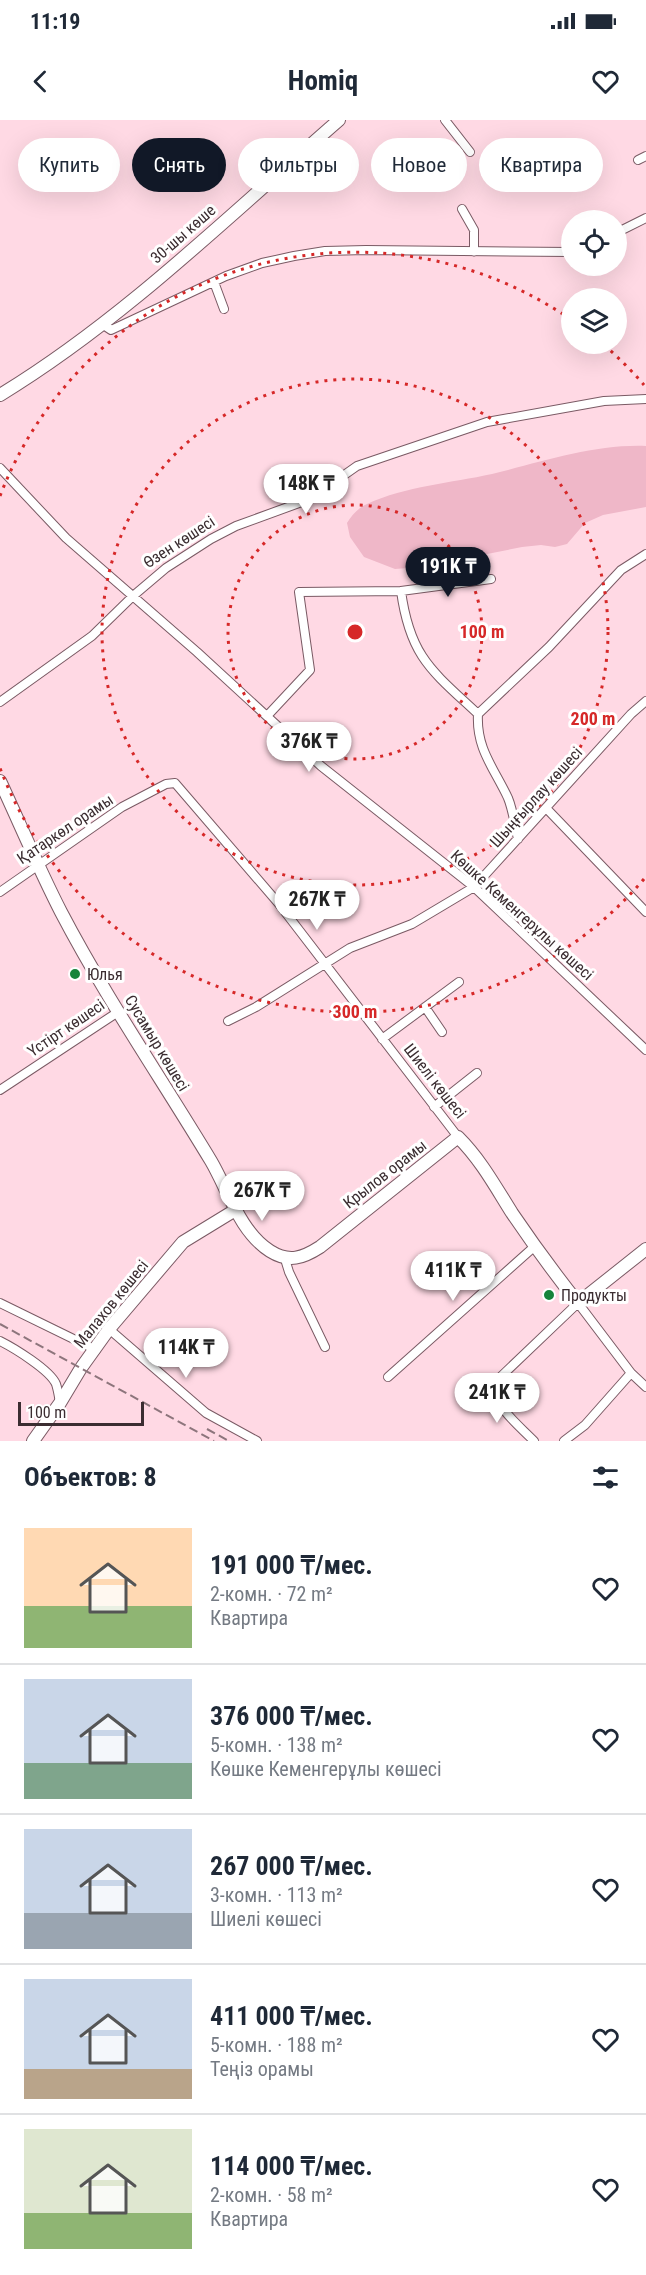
<!DOCTYPE html>
<html lang="ru">
<meta charset="utf-8">
<style>
body{margin:0;font-family:"Roboto Condensed",sans-serif;background:#f2f2f3;color:#1f2937;height:100vh;display:flex;flex-direction:column;font-size:22px;white-space:nowrap}
*{box-sizing:border-box;margin:0}
p{font-size:20px;color:#747a83}
.icon{flex:none;width:33px;height:33px;fill:none;stroke:currentColor;stroke-width:2;stroke-linecap:round;stroke-linejoin:round}
.map{position:relative;height:1321px;overflow:hidden}
.details{display:flex;flex-direction:column;background:#fff;flex:1}
.details>*{flex:none}
.guide{position:absolute;left:18px;top:18px;width:610px;height:54px;display:flex;gap:12px}
.tools{position:absolute;left:561px;top:90px;display:grid;gap:12px}
.tools a{display:grid;place-items:center;width:66px;height:66px;border-radius:50%;background:#fff;box-shadow:0 6px 24px #0002;font-size:30px}
.scale{position:absolute;left:18px;bottom:15px;width:126px;box-sizing:border-box;padding-left:6px;border:3px solid #3b2d31;border-top:0;font-size:16px;line-height:21px;white-space:nowrap;color:#3b2d31;-webkit-text-stroke:4px #fff;paint-order:stroke}
.price{position:absolute;translate:-50% -51px;padding:0 14px;border-radius:21px;background:#fff;color:#222;font-size:20px;line-height:39px;filter:drop-shadow(0 2px 3px #0008)}
.price::after{content:'';position:absolute;left:50%;top:36px;width:18px;height:14px;margin-left:-9px;background:inherit;clip-path:polygon(0 0,100% 0,50% 100%)}
.price.current{background:#111827;color:#fff}
ul{padding:0;list-style:none}
li{display:flex;align-items:center;gap:18px;height:150px;padding:0 24px}
li+li{border-top:2px solid #e0e1e3}
li span{display:grid;place-items:center;flex:none;width:168px;height:120px;border-radius:0px;color:#555}
li>.icon{margin-inline-start:auto}
span .icon{width:72px;height:72px;fill:#fffc;stroke-width:1}
li b{font-size:26px}
h2{display:flex;justify-content:space-between;align-items:center;height:72px;padding:0 24px;font-size:26px}
.pill{padding:0 21px;border-radius:27px;background:#fff;box-shadow:0 6px 24px #0002;font-size:21px;line-height:54px}
.pill.current{background:#111827;color:#fff}
.status{display:flex;justify-content:space-between;align-items:center;height:42px;padding:0 30px;background:#fff;direction:ltr}
.status svg{height:16px;fill:currentColor}
header{display:flex;justify-content:space-between;align-items:center;height:78px;padding:0 24px;background:#fff;font-size:27px;font-weight:700}
.map>svg:first-child{display:block}
.green{fill:#efb7c8}
.lines{fill:none;stroke-linecap:round;stroke-linejoin:round}
.street-casing{stroke:#7a5a64;stroke-width:10}
.secondary-casing{stroke:#7a5a64;stroke-width:14}
.street{stroke:#fff;stroke-width:8}
.secondary{stroke:#fff;stroke-width:12}
.rail{stroke:#8d757c;stroke-width:2;stroke-dasharray:9 4.5;stroke-linecap:butt}
.ring{fill:none;stroke:#d62828;stroke-width:3;stroke-dasharray:3 6}
.poi-dot{fill:#17843b;stroke:#fff;stroke-width:2}
.labels{text-anchor:middle;dominant-baseline:central;stroke-width:6;stroke-linejoin:round;paint-order:stroke}
.street-label{font-size:16px;fill:#3b2d31;stroke:#fff}
.poi-label{font-size:16px;fill:#3b2d31;stroke:#fff;text-anchor:start}
.centre{fill:#d62828;stroke:#fff;stroke-width:3}
.ring-label{font-size:18px;text-anchor:middle;font-weight:bold;fill:#d62828;stroke:#fff;stroke-width:6;stroke-linejoin:round;paint-order:stroke}
</style>
<div class="status"><b>11:19</b><svg viewBox="0 0 49 12"><path d="M0 12V9h3v3zM5 12V6h3v6zM10 12V3h3v9zM15 12V0h3v12zM26 1h20v11H26zM47 4h2v5h-2z"/></svg></div>
<header><svg class="icon" aria-label="back" viewBox="0 0 24 24"><path d="M15 5l-7 7 7 7"/></svg>Homiq<svg class="icon" aria-label="heart" viewBox="0 0 24 24"><path d="M12 20l-8-8c-3-5 5-10 8-4 3-6 11-1 8 4z"/></svg></header>
<div class="map">
<svg width="646" height="1321" viewBox="0 0 646 1321">
<rect width="100%" height="100%" fill="#ffd9e4"/>
<!-- green -->
<path class="green" d="M646 326V387L603 395 585 403 567 424 555 427 541 425 522 427 421 447 395 449 364 437 350 417 347 403C352 395 358 388 367 384 406 366 451 363 492 354 542 342 594 324 646 326Z"/>
<g class="lines">
<defs>
<path id="street" d="M445 0 470 32
M638 40 646 36
M462 89 474 110V132
M616 113 646 98
M214 162 224 189
M102 204 111 210 226 156 262 143 294 136 325 131 366 130 572 132
M0 348 66 418 197 532 321 646 474 767 646 930
M401 471 491 459
M0 582 92 516 133 476 166 448 211 419 236 406 310 379 357 346 487 302 604 281 646 279
M478 594 549 527 621 450 646 434
M267 596 310 550 299 472 401 471C410 537 432 551 478 594 476 629 494 648 508 678 513 690 515 706 518 719
M546 688 646 792
M0 772 122 687 166 664 175 663 279 784 458 1017
M425 887 442 912
M228 901 256 887 350 828 412 804 474 767 631 594 646 581
M382 919 459 862
M0 970 118 892
M434 987 477 953
M285 1139 289 1152 325 1227
M0 1183 96 1230
M109 1209 206 1293 257 1321
M0 1221C14 1228 50 1250 56 1264 58 1270 59 1277 60 1283
M388 1257 535 1126
M534 1321C514 1301 502 1293 491 1266L578 1183 631 1253 646 1267
M564 1321 585 1305 631 1253"/>
<path id="secondary" d="M0 275C122 201 231 94 339 0
M0 661C20 704 39 749 61 792 106 878 161 958 211 1041 228 1070 240 1112 270 1131 289 1143 303 1138 320 1127L458 1017C481 1040 495 1066 512 1093 533 1124 555 1154 578 1183L646 1129
M33 1321 60 1283 81 1248 109 1209 183 1122 237 1089"/>
</defs>
<!-- street casing -->
<use href="#street" class="street-casing"/>
<!-- secondary casing -->
<use href="#secondary" class="secondary-casing"/>
<!-- street -->
<use href="#street" class="street"/>
<!-- secondary -->
<use href="#secondary" class="secondary"/>
<!-- rail -->
<path class="rail" d="M0 1204 214 1321
M207 1309 229 1321"/>
</g>
<!-- distance rings -->
<g class="ring">
<circle cx="355" cy="512" r="127"/>
<circle cx="355" cy="512" r="253"/>
<path d="M644 759A380 380 0 0 1 0 648M0 376A380 380 0 0 1 570 199M604 225A380 380 0 0 1 644 265"/>
</g>
<!-- markers -->
<g class="poi-dot">
<circle cx="75" cy="854" r="6"/>
<circle cx="549" cy="1175" r="6"/>
</g>
<g class="labels">
<!-- street labels -->
<g class="street-label">
<text transform="translate(183 114) rotate(-41)">30-шы көше</text>
<text transform="translate(179 422) rotate(-33)">Өзен көшесі</text>
<text transform="translate(536 677) rotate(-48)">Шыңғырлау көшесі</text>
<text transform="translate(65 709) rotate(-34)">Қатаркөл орамы</text>
<text transform="translate(522 795) rotate(42)">Көшке Кеменгерұлы көшесі</text>
<text transform="translate(66 908) rotate(-34)">Үстірт көшесі</text>
<text transform="translate(157 923) rotate(59)">Сусамыр көшесі</text>
<text transform="translate(435 961) rotate(52)">Шиелі көшесі</text>
<text transform="translate(385 1054) rotate(-38)">Крылов орамы</text>
<text transform="translate(111 1184) rotate(-51)">Малахов көшесі</text>
</g>
<!-- poi labels -->
<g class="poi-label">
<text x="87" y="854">Юлья</text>
<text x="561" y="1175">Продукты</text>
</g>
</g>
<circle cx="355" cy="512" r="9" class="centre"/>
<g class="ring-label">
<text x="482" y="518">100 m</text>
<text x="593" y="605">200 m</text>
<text x="355" y="898">300 m</text>
</g>
</svg>
<div class="tools">
<a><svg class="icon" aria-label="locate" viewBox="0 0 24 24"><circle cx="12" cy="12" r="6"/><path d="M12 2v4M12 18v4M2 12h4M18 12h4"/></svg></a>
<a><svg class="icon" aria-label="layers" viewBox="0 0 24 24"><path d="M12 4l9 5-9 5-9-5zM3 14l9 5 9-5"/></svg></a>
</div>
<div class="scale">100 m</div>
<b class="price" style="left:306px;top:395px">148K ₸</b>
<b class="price current" style="left:448px;top:478px">191K ₸</b>
<b class="price" style="left:309px;top:653px">376K ₸</b>
<b class="price" style="left:317px;top:811px">267K ₸</b>
<b class="price" style="left:262px;top:1102px">267K ₸</b>
<b class="price" style="left:453px;top:1182px">411K ₸</b>
<b class="price" style="left:186px;top:1259px">114K ₸</b>
<b class="price" style="left:497px;top:1304px">241K ₸</b>
<div class="guide">
<a class="pill">Купить</a>
<a class="pill current">Снять</a>
<a class="pill">Фильтры</a>
<a class="pill">Новое</a>
<a class="pill">Квартира</a>
</div>
</div>
<section class="details">
<h2>Объектов: 8<svg class="icon" aria-label="filters" viewBox="0 0 24 24"><path d="M4 7h16M4 17h16"/><circle cx="9" cy="7" r="2"/><circle cx="15" cy="17" r="2"/></svg></h2>
<ul>
<li><span style="background:linear-gradient(#ffd9b3 65%,#8fb573 0)"><svg class="icon" aria-label="home" viewBox="0 0 24 24"><path d="M3 11l9-7 9 7M6 9v11h12V9"/></svg></span><div><b>191 000 ₸/мес.</b><p>2-комн. · 72 m²</p><p>Квартира</p></div><svg class="icon" aria-label="heart" viewBox="0 0 24 24"><path d="M12 20l-8-8c-3-5 5-10 8-4 3-6 11-1 8 4z"/></svg></li>
<li><span style="background:linear-gradient(#c9d6e8 70%,#7fa58c 0)"><svg class="icon" aria-label="home" viewBox="0 0 24 24"><path d="M3 11l9-7 9 7M6 9v11h12V9"/></svg></span><div><b>376 000 ₸/мес.</b><p>5-комн. · 138 m²</p><p>Көшке Кеменгерұлы көшесі</p></div><svg class="icon" aria-label="heart" viewBox="0 0 24 24"><path d="M12 20l-8-8c-3-5 5-10 8-4 3-6 11-1 8 4z"/></svg></li>
<li><span style="background:linear-gradient(#c9d6e8 70%,#9aa5b1 0)"><svg class="icon" aria-label="home" viewBox="0 0 24 24"><path d="M3 11l9-7 9 7M6 9v11h12V9"/></svg></span><div><b>267 000 ₸/мес.</b><p>3-комн. · 113 m²</p><p>Шиелі көшесі</p></div><svg class="icon" aria-label="heart" viewBox="0 0 24 24"><path d="M12 20l-8-8c-3-5 5-10 8-4 3-6 11-1 8 4z"/></svg></li>
<li><span style="background:linear-gradient(#c9d6e8 75%,#b9a48a 0)"><svg class="icon" aria-label="home" viewBox="0 0 24 24"><path d="M3 11l9-7 9 7M6 9v11h12V9"/></svg></span><div><b>411 000 ₸/мес.</b><p>5-комн. · 188 m²</p><p>Теңіз орамы</p></div><svg class="icon" aria-label="heart" viewBox="0 0 24 24"><path d="M12 20l-8-8c-3-5 5-10 8-4 3-6 11-1 8 4z"/></svg></li>
<li><span style="background:linear-gradient(#dfe7d0 70%,#8fb573 0)"><svg class="icon" aria-label="home" viewBox="0 0 24 24"><path d="M3 11l9-7 9 7M6 9v11h12V9"/></svg></span><div><b>114 000 ₸/мес.</b><p>2-комн. · 58 m²</p><p>Квартира</p></div><svg class="icon" aria-label="heart" viewBox="0 0 24 24"><path d="M12 20l-8-8c-3-5 5-10 8-4 3-6 11-1 8 4z"/></svg></li>
</ul>
</section>
